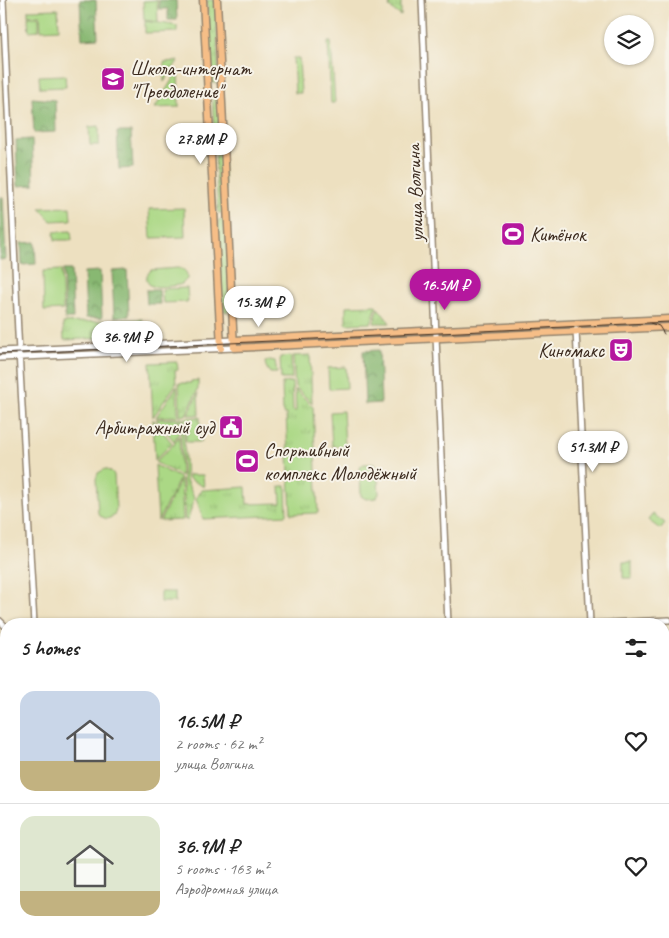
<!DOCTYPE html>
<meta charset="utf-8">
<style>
body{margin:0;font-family:Caveat,sans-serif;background:#f6f6f6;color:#222;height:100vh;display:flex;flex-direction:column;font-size:19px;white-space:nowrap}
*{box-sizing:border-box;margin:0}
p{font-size:16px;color:#767676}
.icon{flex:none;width:28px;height:28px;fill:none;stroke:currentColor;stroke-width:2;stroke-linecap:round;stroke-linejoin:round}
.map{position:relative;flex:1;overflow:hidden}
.details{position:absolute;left:0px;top:618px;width:670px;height:321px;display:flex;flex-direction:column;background:#fff;border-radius:20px 20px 0 0;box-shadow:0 1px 4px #0004}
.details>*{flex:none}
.controls{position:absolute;left:604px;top:15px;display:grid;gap:10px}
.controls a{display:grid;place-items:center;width:50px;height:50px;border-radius:50%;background:#fff;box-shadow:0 1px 4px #0004;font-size:25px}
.price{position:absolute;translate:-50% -42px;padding:0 11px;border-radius:18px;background:#fff;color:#222;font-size:16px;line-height:32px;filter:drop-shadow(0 1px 2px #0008)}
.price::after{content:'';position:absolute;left:50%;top:30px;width:15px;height:11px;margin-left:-8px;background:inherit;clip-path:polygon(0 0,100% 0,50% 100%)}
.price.selected{background:#b5179e;color:#fff}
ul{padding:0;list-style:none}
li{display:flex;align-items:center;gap:15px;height:125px;padding:0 20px}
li+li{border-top:1px solid #e0e0e0}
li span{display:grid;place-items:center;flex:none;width:140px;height:100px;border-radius:15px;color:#555}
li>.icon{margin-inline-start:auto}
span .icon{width:60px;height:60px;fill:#fffc;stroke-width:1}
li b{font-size:21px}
h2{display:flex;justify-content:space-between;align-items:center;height:60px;padding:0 20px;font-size:21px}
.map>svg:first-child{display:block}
.grass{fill:url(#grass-tufts);stroke:#738152}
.forest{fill:url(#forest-crowns);stroke:#627148}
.park{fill:#abd885;stroke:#738152}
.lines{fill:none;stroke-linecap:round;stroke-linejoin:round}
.minor-casing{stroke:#94856f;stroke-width:8}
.major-casing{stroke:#94856f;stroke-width:9}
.minor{stroke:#fff;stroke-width:5}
.major{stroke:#f6be87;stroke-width:6}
.tram{stroke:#3b2a1e;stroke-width:1}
.labels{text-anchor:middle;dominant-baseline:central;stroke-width:4;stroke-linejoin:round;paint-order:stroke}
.poi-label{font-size:20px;fill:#3b2a1e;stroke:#f7f3e8;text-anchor:start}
.street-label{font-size:20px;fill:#3b2a1e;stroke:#f7f3e8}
</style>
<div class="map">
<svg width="669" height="938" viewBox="0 0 669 938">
<defs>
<pattern id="grass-tufts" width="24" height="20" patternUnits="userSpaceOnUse" patternTransform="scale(1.25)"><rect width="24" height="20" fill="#abd885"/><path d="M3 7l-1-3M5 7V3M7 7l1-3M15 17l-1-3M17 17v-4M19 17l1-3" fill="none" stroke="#94ba72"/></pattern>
<pattern id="forest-crowns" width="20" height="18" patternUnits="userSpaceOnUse" patternTransform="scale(1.25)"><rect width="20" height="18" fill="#88b872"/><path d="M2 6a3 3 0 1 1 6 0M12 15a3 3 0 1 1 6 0" fill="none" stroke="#70965d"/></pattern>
</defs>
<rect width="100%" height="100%" fill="#f7f3e8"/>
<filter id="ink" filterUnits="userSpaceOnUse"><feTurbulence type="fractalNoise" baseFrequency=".02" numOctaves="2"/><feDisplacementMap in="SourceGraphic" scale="10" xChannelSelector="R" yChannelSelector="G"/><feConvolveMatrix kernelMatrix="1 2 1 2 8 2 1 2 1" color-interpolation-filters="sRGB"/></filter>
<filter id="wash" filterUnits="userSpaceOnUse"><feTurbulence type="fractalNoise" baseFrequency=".0096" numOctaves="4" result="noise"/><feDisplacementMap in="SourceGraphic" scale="20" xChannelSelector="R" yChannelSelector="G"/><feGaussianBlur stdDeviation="1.12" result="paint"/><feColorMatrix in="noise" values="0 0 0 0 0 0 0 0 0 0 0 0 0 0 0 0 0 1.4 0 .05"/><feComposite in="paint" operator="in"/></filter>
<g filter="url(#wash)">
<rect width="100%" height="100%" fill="#ede0c0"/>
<!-- grass -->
<path class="grass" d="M207 0H216L219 83H211Z
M385 0H401V16L389 7 390 4Z
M328 42H331L335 103H331Z
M178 61 164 82V62Z
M220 93 223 151 215 152 212 94Z
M223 155 226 212 218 213 215 156Z
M218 220H226L230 309 227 312 222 310Z
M375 305 377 306 371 323 346 324V306Z
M378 308 390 323H374Z
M142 319 143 336 64 340 63 323Z
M310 355 312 403 295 387 293 356Z
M291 356 292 379H281L280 357Z
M270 360 275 361 277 373H270C267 369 265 366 265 361Z
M177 362 178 370 175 371 176 384 153 417 150 363Z
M198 380V389L186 415 180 416 179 383H191V381Z
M292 382 293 411H296L295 389 313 407 318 513 291 514 286 414H283L282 383Z
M177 386 178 416 156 417Z
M198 393 199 415H188Z
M200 417 201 442H186L185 418Z
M178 418 179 433 174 441 156 419Z
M180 418H183L186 480 194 498 188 520H185Z
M153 419 172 443 155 460Z
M179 436 181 476 155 462 174 444Z
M155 465 180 478 158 521Z
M188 475H203L204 487 188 478Z
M181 479 183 520 160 521Z
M280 486H286L287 515 203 519 196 498 202 490 246 487 247 504 281 503Z"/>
<!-- forest -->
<path class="forest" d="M80 0H96L98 38 82 39Z
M159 0H176L177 20H168V9H159Z
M32 98 55 100 56 132 34 133Z
M117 132H131L133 168 119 169Z
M32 139 34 185 18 186 16 140Z
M0 197H3L6 259 0 260Z
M35 242 36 264 22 265 21 243Z
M63 270H71L73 319H65Z
M127 270 129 316 114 317 112 271Z
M100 271 102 318H86L84 272Z
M146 290H159L160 304H147Z
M379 350 381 403 365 404 363 351Z"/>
<!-- park -->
<path class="park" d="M157 0 158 22 144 20 143 1Z
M58 9 59 29 41 30 40 15 28 16V10Z
M28 17H39V30L29 31Z
M145 21C155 23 166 23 177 26V32L145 33Z
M293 58H299L301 93H295Z
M178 70 179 107 155 108Z
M65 75 66 87 40 88 39 76Z
M99 126V145H90L89 127Z
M70 207 71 220 51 221 40 208Z
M184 208 185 237 151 238 149 209Z
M71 231 72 240H55L54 232Z
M178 268C185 269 188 273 187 279L182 284C176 286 157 288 152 286 147 284 146 279 147 275L151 270Z
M61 270 63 310 44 311 43 271Z
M187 288 188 302 163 303 162 289Z
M346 367 347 388 329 389 328 368Z
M343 411 345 446H332L330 412Z
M364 464H374L377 467 379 494 376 498 366 499 361 496 360 469 361 466Z
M105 469 112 472 114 475 116 509 114 516 107 519 100 516 98 513 96 479 98 473Z
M653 514 665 523 660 529 648 520Z
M623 562H632V578H623Z
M160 592H175V602H160Z"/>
</g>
<g filter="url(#ink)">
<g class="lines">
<defs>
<path id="minor" d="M3 0 18 333 34 624
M422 0 448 624
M576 330 590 624
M0 351 234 340
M0 358 234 348
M0 621 6 627
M590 624 669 620
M0 704 6 695
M664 800 669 799
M664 886 669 884
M0 899 6 912
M16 932 19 938
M192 932 194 938
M243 932 246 938
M285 932 287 938
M333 932 336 938
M380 932 382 938
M427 932 430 938
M470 932 472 938
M517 932 520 938
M560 932 563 938
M608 932 610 938
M651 932 652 938
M24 938 34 932
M439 938 449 932"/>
<path id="major" d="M203 0 221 348
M217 0 234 348 669 327
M234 340 669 319"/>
</defs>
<!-- minor casing -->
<use href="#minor" class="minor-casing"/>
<!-- major casing -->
<use href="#major" class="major-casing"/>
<!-- minor -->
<use href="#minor" class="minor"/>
<!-- major -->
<use href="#major" class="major"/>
<!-- tram -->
<path class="tram" d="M650 323 659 326 664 334
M0 354 669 322"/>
</g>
</g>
<!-- icons -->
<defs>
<symbol id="school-square" viewBox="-11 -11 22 22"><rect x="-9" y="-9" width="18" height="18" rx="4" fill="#b5179e" stroke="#f7f3e8"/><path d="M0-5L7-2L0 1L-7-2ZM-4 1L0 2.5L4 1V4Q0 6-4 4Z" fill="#fff"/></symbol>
<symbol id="stadium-square" viewBox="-11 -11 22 22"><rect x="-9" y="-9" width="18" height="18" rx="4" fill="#b5179e" stroke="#f7f3e8"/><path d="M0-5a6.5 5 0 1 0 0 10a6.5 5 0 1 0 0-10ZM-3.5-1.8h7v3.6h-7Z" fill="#fff"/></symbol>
<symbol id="theatre-square" viewBox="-11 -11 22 22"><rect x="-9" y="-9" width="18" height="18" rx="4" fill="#b5179e" stroke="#f7f3e8"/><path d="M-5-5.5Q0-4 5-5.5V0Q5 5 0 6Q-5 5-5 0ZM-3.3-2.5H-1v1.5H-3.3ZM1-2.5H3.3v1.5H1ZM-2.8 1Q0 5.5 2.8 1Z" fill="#fff"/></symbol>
<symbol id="civic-square" viewBox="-11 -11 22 22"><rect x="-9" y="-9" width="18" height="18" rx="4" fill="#b5179e" stroke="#f7f3e8"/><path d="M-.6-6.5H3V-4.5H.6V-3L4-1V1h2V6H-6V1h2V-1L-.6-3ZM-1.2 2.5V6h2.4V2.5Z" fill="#fff"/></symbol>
</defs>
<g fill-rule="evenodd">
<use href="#school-square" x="99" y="65" width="28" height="28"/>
<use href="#stadium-square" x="499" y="220" width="28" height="28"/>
<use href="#theatre-square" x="607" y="336" width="28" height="28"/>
<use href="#civic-square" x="217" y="413" width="28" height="28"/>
<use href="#stadium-square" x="233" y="447" width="28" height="28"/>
</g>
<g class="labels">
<!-- poi labels -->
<g class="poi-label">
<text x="130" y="68">Школа-интернат<tspan x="130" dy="23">"Преодоление"</tspan></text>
<text x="530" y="234">Китёнок</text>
<text x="604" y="350" text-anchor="end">Киномакс</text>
<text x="214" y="427" text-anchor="end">Арбитражный суд</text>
<text x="264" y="450">Спортивный<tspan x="264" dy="23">комплекс Молодёжный</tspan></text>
</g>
<!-- street labels -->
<g class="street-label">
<text transform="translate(415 193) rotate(-92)">улица Волгина</text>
</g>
</g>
</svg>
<div class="controls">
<a><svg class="icon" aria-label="layers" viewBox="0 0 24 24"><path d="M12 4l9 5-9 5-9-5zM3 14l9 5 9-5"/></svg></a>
</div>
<b class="price" style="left:201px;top:165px">27.8M ₽</b>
<b class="price selected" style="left:445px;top:311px">16.5M ₽</b>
<b class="price" style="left:259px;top:328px">15.3M ₽</b>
<b class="price" style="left:127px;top:363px">36.9M ₽</b>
<b class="price" style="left:593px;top:473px">51.3M ₽</b>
<section class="details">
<h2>5 homes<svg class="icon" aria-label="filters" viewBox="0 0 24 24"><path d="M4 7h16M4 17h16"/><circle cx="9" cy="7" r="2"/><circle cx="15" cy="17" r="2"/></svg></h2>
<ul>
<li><span style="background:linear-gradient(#c9d6e8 70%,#c2b280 0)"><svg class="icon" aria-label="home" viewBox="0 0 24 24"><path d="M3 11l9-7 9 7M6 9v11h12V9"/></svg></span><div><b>16.5M ₽</b><p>2 rooms · 62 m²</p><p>улица Волгина</p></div><svg class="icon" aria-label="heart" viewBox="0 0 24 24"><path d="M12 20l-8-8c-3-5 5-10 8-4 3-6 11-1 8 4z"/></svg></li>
<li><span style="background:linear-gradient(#dfe7d0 75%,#c2b280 0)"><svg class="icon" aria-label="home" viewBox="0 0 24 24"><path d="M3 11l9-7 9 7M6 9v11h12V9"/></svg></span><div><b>36.9M ₽</b><p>5 rooms · 163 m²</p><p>Аэродромная улица</p></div><svg class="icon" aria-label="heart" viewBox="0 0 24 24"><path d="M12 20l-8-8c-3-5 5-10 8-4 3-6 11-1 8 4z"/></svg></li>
</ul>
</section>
</div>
